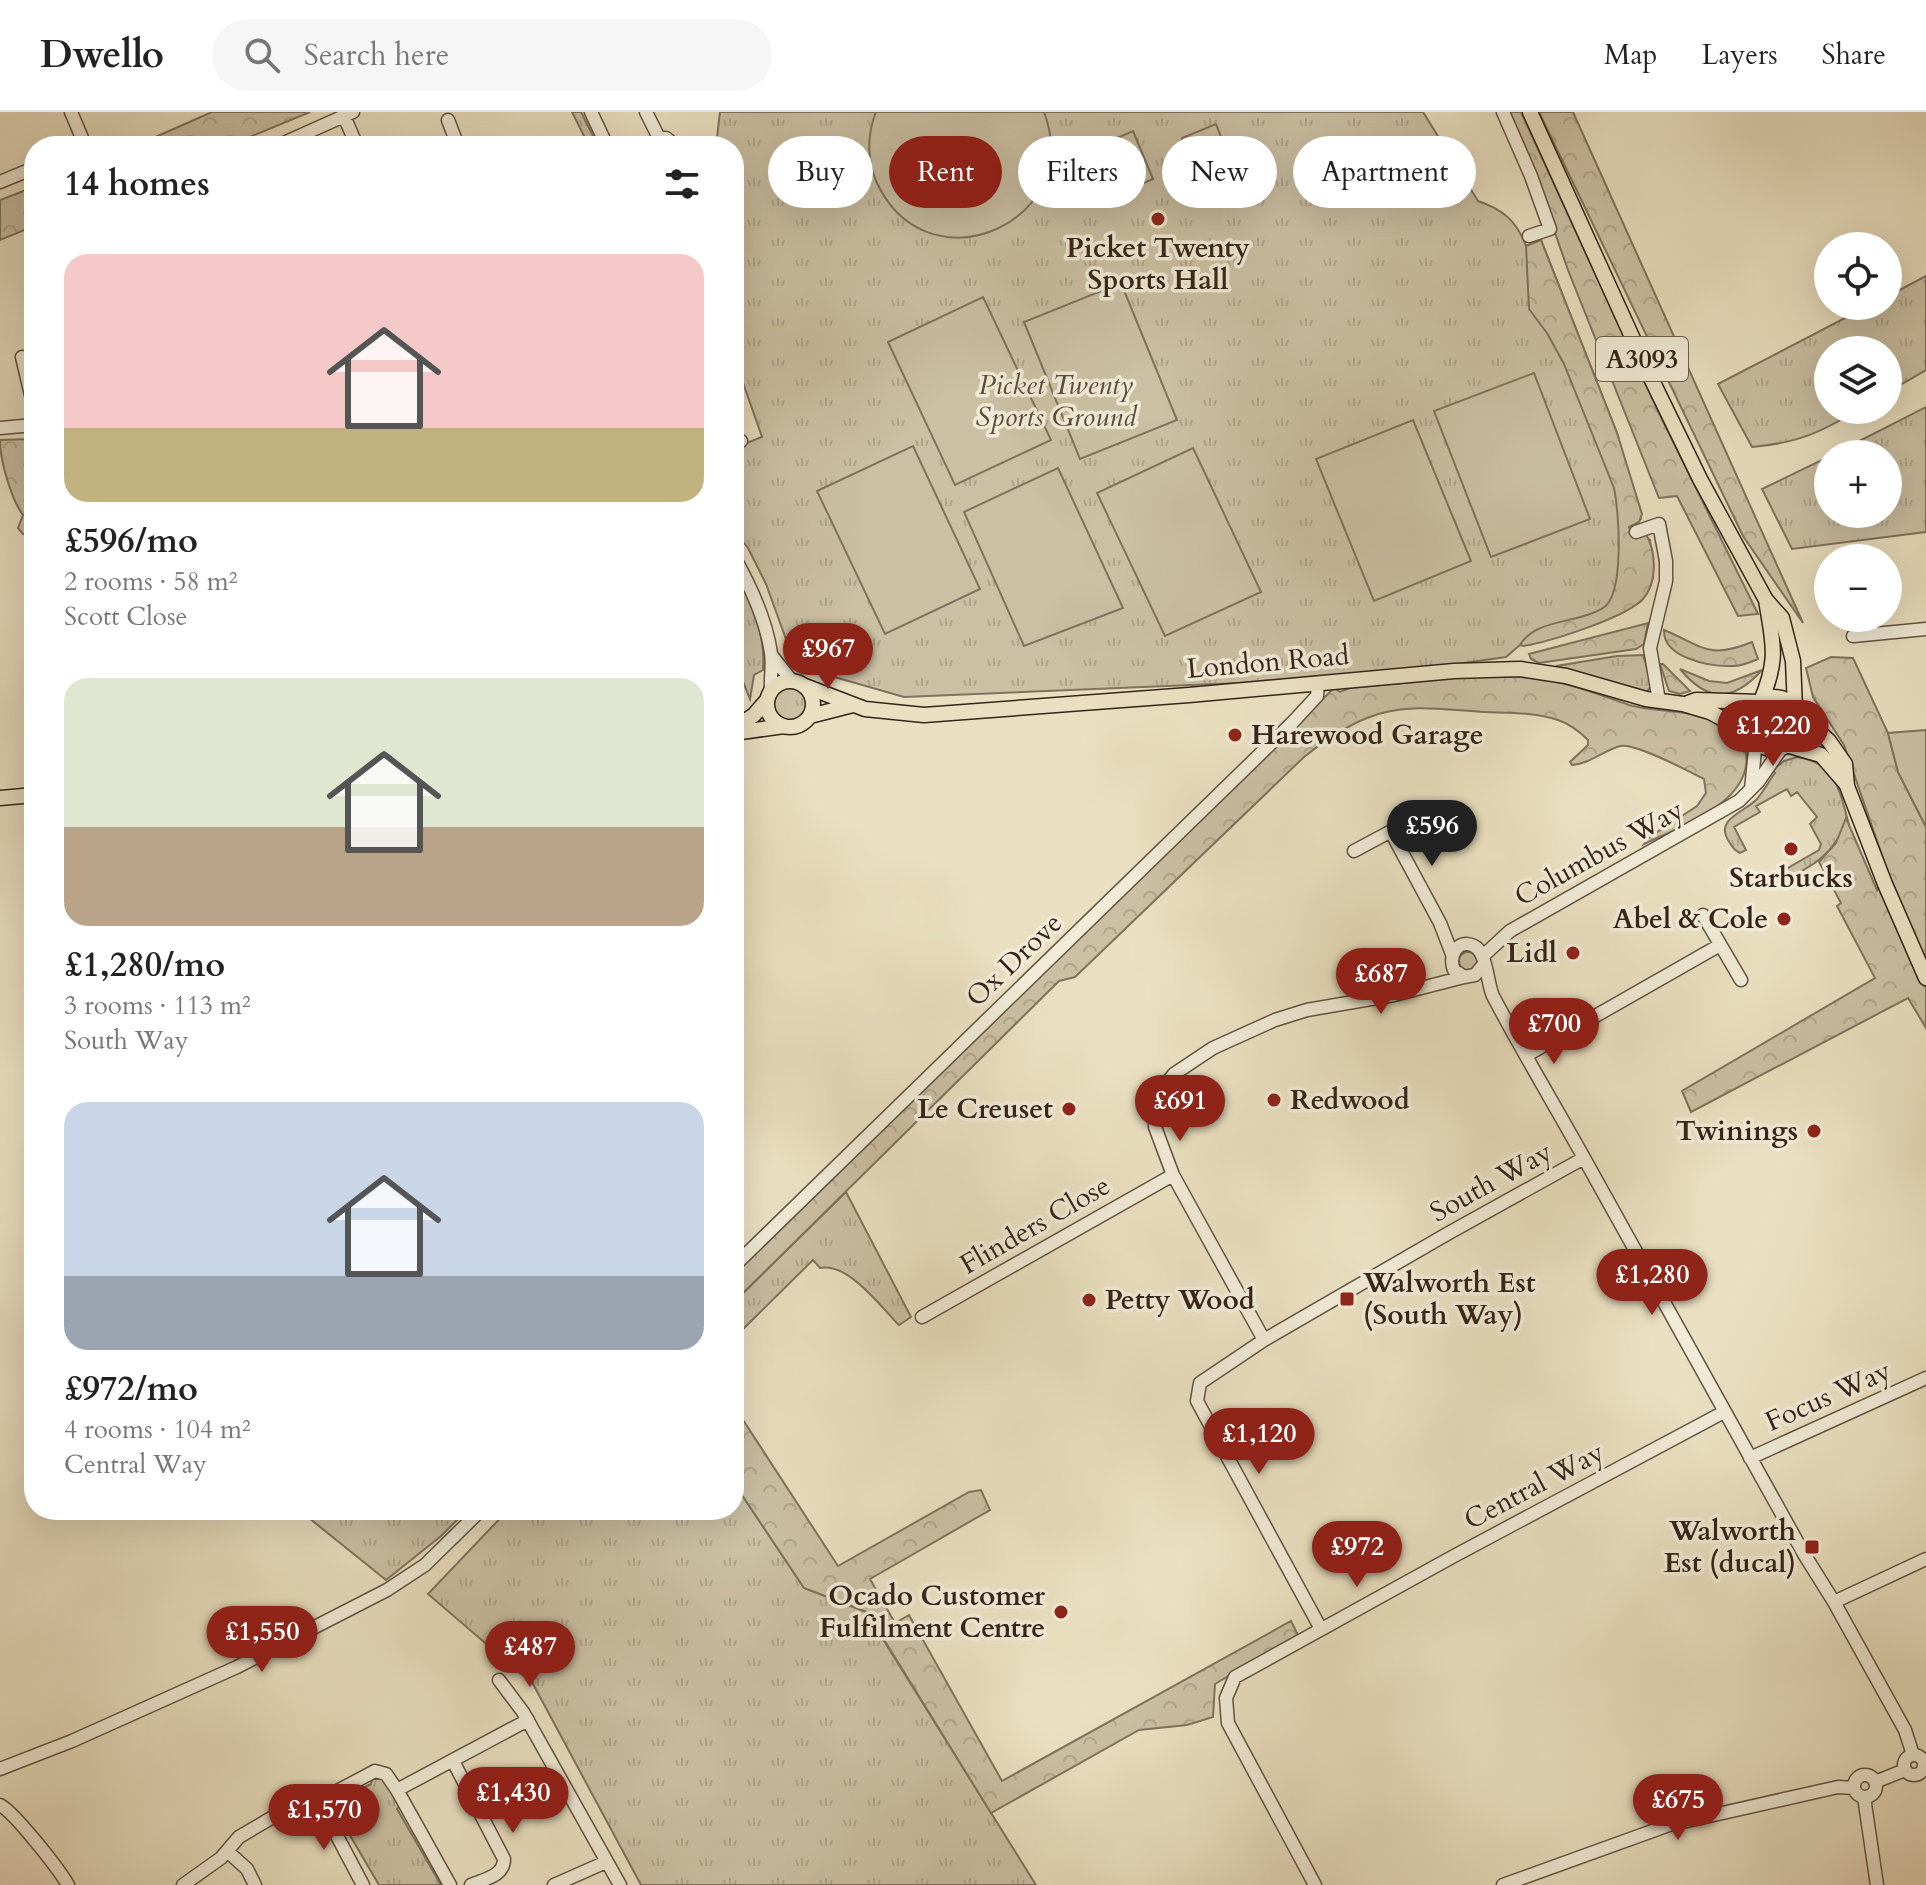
<!DOCTYPE html>
<meta charset="utf-8">
<style>
body{margin:0;font-family:Cardo,serif;background:#f6f6f6;color:#222;height:100vh;display:flex;flex-direction:column;font-size:30px;white-space:nowrap}
*{box-sizing:border-box;margin:0}
p{font-size:26px;color:#767676}
.icon{flex:none;width:44px;height:44px;fill:none;stroke:currentColor;stroke-width:2;stroke-linecap:round;stroke-linejoin:round}
.map{position:relative;flex:1;overflow:hidden}
.details{position:absolute;left:24px;top:24px;width:720px;height:1384px;display:flex;flex-direction:column;background:#fff;border-radius:32px;box-shadow:0 8px 32px #0002}
.details>*{flex:none}
.top-card{position:absolute;left:768px;top:24px;width:760px;height:72px;display:flex;gap:16px}
.tools{position:absolute;left:1814px;top:120px;display:grid;gap:16px}
.tools a{display:grid;place-items:center;width:88px;height:88px;border-radius:50%;background:#fff;box-shadow:0 8px 32px #0002;font-size:40px}
.price{position:absolute;translate:-50% -68px;padding:0 18px;border-radius:28px;background:#8f2418;color:#fff;font-size:26px;line-height:52px;filter:drop-shadow(0 2px 4px #0008)}
.price::after{content:'';position:absolute;left:50%;top:48px;width:24px;height:18px;margin-left:-12px;background:inherit;clip-path:polygon(0 0,100% 0,50% 100%)}
.price.current{background:#222;color:#fff}
ul{padding:0;list-style:none}
li{display:grid;align-content:center;gap:16px;height:424px;padding:0 40px}
li span{display:grid;place-items:center;height:248px;border-radius:24px;color:#555}
li>.icon{margin-inline-start:auto}
span .icon{width:144px;height:144px;fill:#fffc;stroke-width:1}
li b{font-size:34px}
h2{display:flex;justify-content:space-between;align-items:center;height:96px;padding:0 40px;font-size:34px}
.pill{padding:0 28px;border-radius:36px;background:#fff;box-shadow:0 8px 32px #0002;font-size:28px;line-height:72px}
.pill.current{background:#8f2418;color:#fff}
header{display:flex;align-items:center;gap:48px;box-sizing:border-box;height:112px;padding:0 40px;background:#fff;border-bottom:2px solid #e0e0e0}
header strong{font-size:38px}
nav{display:flex;gap:44px;margin-inline-start:auto;font-size:28px}
.search{width:560px;height:72px;background:#f6f6f6;display:flex;align-items:center;gap:20px;box-sizing:border-box;padding:0 28px;border-radius:44px;color:#767676;font-size:30px}
.map>svg:first-child{display:block}
.grass{fill:url(#grass-tufts);stroke:#80725e;stroke-width:2}
.forest{fill:url(#forest-crowns);stroke:#80725e;stroke-width:2}
.garden{fill:#cbc0a4;stroke:#80725e;stroke-width:2}
.lines{fill:none;stroke-linecap:round;stroke-linejoin:round}
.minor-casing{stroke:#625342;stroke-width:15}
.major-casing{stroke:#352417;stroke-width:17}
.minor{stroke:#f1ebd7;stroke-width:12}
.major{stroke:#eae0c1;stroke-width:14}
.poi-dot{fill:#8f2418;stroke:#f1ebd7;stroke-width:3}
.labels{text-anchor:middle;dominant-baseline:central;stroke-width:7;stroke-linejoin:round;paint-order:stroke}
.shield{fill:#f1ebd7;stroke:#6d6051;stroke-width:2}
.shield-label{font-size:26px;font-weight:bold;fill:#352417}
.poi-label{font-size:28px;font-weight:bold;fill:#352417;stroke:#f1ebd7;text-anchor:end}
.park-label{font-size:28px;font-style:italic;fill:#5a4b3a;stroke:#f1ebd7}
.street-label{font-size:28px;fill:#352417;stroke:#f1ebd7}
</style>
<header>
<strong>Dwello</strong>
<div class="search"><svg class="icon" aria-label="search" viewBox="0 0 24 24"><circle cx="10" cy="10" r="6"/><path d="M15 15l6 6"/></svg>Search here</div>
<nav><a>Map</a><a>Layers</a><a>Share</a></nav>
</header>
<div class="map">
<svg width="1926" height="1773" viewBox="0 0 1926 1773">
<defs>
<pattern id="grass-tufts" width="24" height="20" patternUnits="userSpaceOnUse" patternTransform="scale(2)"><rect width="24" height="20" fill="#cbc0a4"/><path d="M3 7l-1-3M5 7V3M7 7l1-3M15 17l-1-3M17 17v-4M19 17l1-3" fill="none" stroke="#afa58c"/></pattern>
<pattern id="forest-crowns" width="20" height="18" patternUnits="userSpaceOnUse" patternTransform="scale(2)"><rect width="20" height="18" fill="#cbc0a4"/><path d="M2 6a3 3 0 1 1 6 0M12 15a3 3 0 1 1 6 0" fill="none" stroke="#afa58c"/></pattern>
</defs>
<rect width="100%" height="100%" fill="#eae0c1"/>
<filter id="stains"><feTurbulence type="fractalNoise" baseFrequency=".0025" numOctaves="4"/><feColorMatrix values="0 0 0 0 .2 0 0 0 0 .09 0 0 0 0 .02 0 0 0 .5 -.17"/></filter>
<radialGradient id="worn" r=".72"><stop offset=".6" stop-color="#630" stop-opacity="0"/><stop offset="1" stop-color="#630" stop-opacity=".3"/></radialGradient>
<!-- grass -->
<path class="grass" d="M572 0H581L598 34H589Z
M720 0H1423L1478 89C1502 97 1517 109 1526 134L1541 128 1617 321 1641 407 1629 415 1633 424 1650 428 1653 466 1641 489 1607 507 1584 516 1529 533H1520L1506 545 1442 554 1240 571 904 585 810 558 792 544 766 472 748 436 734 418V336L762 325 734 245V34H716Z
M1926 164V258L1888 280V238H1828V298H1858C1820 321 1797 331 1752 335L1718 272 1868 194H1888V184Z
M1926 295V420L1792 437 1762 377 1828 345V402H1888V342H1834Z
M734 457C751 488 766 522 763 558L754 563 750 587 734 547Z
M1643 543 1652 572 1647 580 1556 554 1617 544Z
M772 591a18 18 0 1 1 36 0a18 18 0 1 1-36 0Z
M1756 610a18 18 0 1 1 36 0a18 18 0 1 1-36 0Z
M1797 645C1836 650 1840 680 1849 713L1847 708C1832 748 1806 757 1771 775L1767 768 1819 738 1821 732 1810 712 1817 705 1797 680 1791 684 1787 677 1756 694 1760 700 1734 715 1746 738 1740 741C1733 738 1732 734 1728 728 1715 707 1745 700 1757 687 1764 679 1769 669 1775 661L1772 658 1784 649Z
M1459 849a9 9 0 1 1 18 0a9 9 0 1 1-18 0Z
M846 1080 911 1205 899 1213C880 1194 848 1150 820 1156L813 1148 734 1226V1190Z
M734 1371 804 1476 866 1500 1036 1773H641L533 1572 428 1482 508 1398H734Z
M299 1398H467L441 1424 386 1468Z
M378 1664 385 1668 400 1694 397 1697 441 1773H379L331 1691 340 1684 343 1686 371 1672 372 1667Z"/>
<!-- forest -->
<path class="forest" d="M212 0H310L228 34H135Z
M1506 0H1521L1659 301 1758 502 1738 504 1677 384 1659 386 1568 158 1534 61Z
M1539 0H1573L1803 511 1743 424Z
M34 75V114L0 128V88Z
M1541 128 1617 321 1642 402 1639 410 1629 415 1633 424 1646 422C1656 440 1658 470 1643 487 1625 506 1549 530 1523 534L1520 533C1536 506 1578 512 1603 496 1625 483 1619 399 1614 376L1564 252 1547 221 1529 197 1526 134Z
M31 327 34 331V424L23 422 18 416 23 403C11 387 0 348 0 328Z
M1648 511 1644 532 1636 537 1539 551 1531 547 1529 542Z
M1664 518C1703 534 1708 548 1752 530L1758 547C1749 551 1742 554 1733 554 1710 555 1663 546 1664 518Z
M1831 545 1853 546 1888 621 1898 660 1926 715V916L1908 886 1691 1000 1682 979 1875 866 1837 794 1841 791 1819 750 1836 731 1846 706 1877 778 1886 755 1844 633 1813 585 1806 556Z
M1660 552H1663L1690 579 1680 582 1669 579Z
M1680 557 1709 569 1727 571 1762 558C1733 590 1708 591 1680 557Z
M1486 563C1516 564 1547 566 1576 575 1594 580 1611 587 1629 593 1654 600 1682 597 1707 606 1723 611 1743 623 1746 641 1753 690 1680 715 1644 732L1648 726 1697 694 1706 681 1704 667C1688 659 1634 630 1620 634 1603 639 1589 652 1572 653L1570 650 1588 633V628C1579 619 1570 612 1558 608 1534 600 1509 601 1484 600 1445 598 1404 590 1367 606 1344 615 1323 630 1304 645L1099 842 1075 865 1059 869 734 1190V1161L1334 576 1340 580 1350 576Z
M734 1294 838 1454 969 1380 981 1378 990 1398 870 1467 895 1511 909 1503 1002 1669 1291 1509 1298 1523 1215 1572 1213 1605 1187 1613 1139 1618 991 1701 867 1500 804 1476 734 1371Z"/>
<!-- garden -->
<path class="garden" d="M876 0H1044C1085 108 934 177 880 77 867 54 866 25 876 0Z
M1216 12 1226 38 1192 52 1182 26Z
M1133 19 1153 67 1130 77 1110 29Z
M1121 171 1177 308 1080 347 1024 210Z
M983 185 1051 328 955 373 888 230Z
M1534 261 1590 407 1491 445 1434 299Z
M1413 308 1471 449 1374 489 1316 347Z
M913 334 980 477 885 522 817 379Z
M1193 336 1261 480 1165 524 1097 381Z
M1058 356 1123 496 1024 534 964 400Z
M1926 618V715L1898 660 1888 621Z"/>
<g class="lines">
<defs>
<path id="minor" d="M71 0 82 26 79 34
M591 0 607 34
M646 0 659 26H666L676 34
M1503 0 1531 64 1550 117 1529 124
M344 4 357 34
M448 8 458 34
M277 34 353 0
M0 70 34 56
M734 218H736
M22 245 34 296
M0 316 34 313
M734 332 741 329
M1636 420 1659 412 1666 449V469L1650 536 1659 589
M734 445C751 475 766 507 771 541 773 553 770 567 771 579
M1853 524 1926 517
M772 544 792 569
M1751 677 1756 629
M1391 720 1440 811 1452 842
M1354 739 1425 701
M1703 803 1741 868
M1483 844 1510 819 1739 689 1758 670 1783 634
M1484 852 1475 863 1464 865 1454 858C1448 845 1457 826 1474 834 1487 840 1487 871 1493 884 1522 939 1554 992 1584 1046
M1527 943 1720 833
M734 1154 1292 611 1317 584 1318 572
M922 1205 1173 1063
M1264 1228 1173 1063 1155 1015V992L1159 981 1174 962 1213 936 1275 908 1307 898 1394 883 1464 865
M1750 1346 1926 1266
M1834 1490 1926 1447
M1321 1517 1197 1289 1200 1271 1264 1228 1447 1122 1584 1046 1804 1442 1834 1490 1905 1618 1913 1643
M499 1568 523 1600 620 1773
M1904 1653a10 10 0 1 1 20 0a10 10 0 1 1-20 0Z
M453 1649 504 1747C504 1764 485 1767 471 1773
M0 1657 72 1629 237 1555 387 1478 425 1453 481 1398
M1854 1674a11 11 0 1 1 22 0a11 11 0 1 1-22 0Z
M1875 1670 1905 1658
M397 1678 450 1773
M1864 1685 1877 1773
M318 1688 363 1773
M0 1693C14 1700 59 1757 68 1773
M227 1739 247 1757 255 1773
M183 1773 221 1746 239 1725 278 1702 298 1691 326 1685 375 1659 386 1662 397 1678 528 1608
M554 1773 606 1750
M1315 1773 1228 1611 1226 1586 1235 1565 1454 1444 1724 1300
M1503 1773 1669 1713 1838 1675 1854 1676"/>
<path id="major" d="M1530 0 1648 260 1700 367 1766 488 1782 506 1793 549 1795 596
M767 592a23 23 0 1 1 46 0a23 23 0 1 1-46 0Z
M805 574 865 597 924 603 1189 583 1454 559 1520 557 1566 564 1646 587 1683 592 1710 600 1751 622
M1748 611a26 26 0 1 1 52 0a26 26 0 1 1-52 0Z
M1761 589C1779 546 1773 532 1766 488
M1688 591 1696 588 1759 590
M1797 599 1829 629 1845 652 1847 674 1885 772 1926 866
M810 604 853 593
M734 617 754 603 767 588
M734 621 784 614
M1786 633 1821 643 1847 673
M0 686 34 683"/>
</defs>
<!-- minor casing -->
<use href="#minor" class="minor-casing"/>
<!-- major casing -->
<use href="#major" class="major-casing"/>
<!-- minor -->
<use href="#minor" class="minor"/>
<!-- major -->
<use href="#major" class="major"/>
</g>
<!-- markers -->
<g class="poi-dot">
<circle cx="1158" cy="107" r="8"/>
<circle cx="1235" cy="623" r="8"/>
<circle cx="1791" cy="737" r="8"/>
<circle cx="1784" cy="807" r="8"/>
<circle cx="1573" cy="841" r="8"/>
<circle cx="1274" cy="988" r="8"/>
<circle cx="1069" cy="997" r="8"/>
<circle cx="1814" cy="1019" r="8"/>
<rect x="1339" y="1179" width="16" height="16" rx="4"/>
<circle cx="1089" cy="1188" r="8"/>
<rect x="1804" y="1427" width="16" height="16" rx="4"/>
<circle cx="1061" cy="1500" r="8"/>
</g>
<g class="labels">
<!-- shield labels -->
<rect class="shield" x="1596" y="225" width="92" height="44" rx="6"/>
<g class="shield-label">
<text x="1642" y="247">A3093</text>
</g>
<!-- poi labels -->
<g class="poi-label">
<text x="1158" y="136" text-anchor="middle">Picket Twenty<tspan x="1158" dy="32">Sports Hall</tspan></text>
<text x="1251" y="623" text-anchor="start">Harewood Garage</text>
<text x="1791" y="766" text-anchor="middle">Starbucks</text>
<text x="1768" y="807">Abel &amp; Cole</text>
<text x="1557" y="841">Lidl</text>
<text x="1290" y="988" text-anchor="start">Redwood</text>
<text x="1053" y="997">Le Creuset</text>
<text x="1798" y="1019">Twinings</text>
<text x="1363" y="1171" text-anchor="start">Walworth Est<tspan x="1363" dy="32">(South Way)</tspan></text>
<text x="1105" y="1188" text-anchor="start">Petty Wood</text>
<text x="1796" y="1419">Walworth<tspan x="1796" dy="32">Est (ducal)</tspan></text>
<text x="1045" y="1484">Ocado Customer<tspan x="1045" dy="32">Fulfilment Centre</tspan></text>
</g>
<!-- park labels -->
<g class="park-label">
<text x="1056" y="273">Picket Twenty<tspan x="1056" dy="32">Sports Ground</tspan></text>
</g>
<!-- street labels -->
<g class="street-label">
<text transform="translate(1268 550) rotate(-5)">London Road</text>
<text transform="translate(1599 741) rotate(-29)">Columbus Way</text>
<text transform="translate(1014 848) rotate(-44)">Ox Drove</text>
<text transform="translate(1491 1070) rotate(-29)">South Way</text>
<text transform="translate(1035 1113) rotate(-30)">Flinders Close</text>
<text transform="translate(1828 1284) rotate(-24)">Focus Way</text>
<text transform="translate(1534 1374) rotate(-28)">Central Way</text>
</g>
</g>
<rect width="100%" height="100%" filter="url(#stains)"/>
<rect width="100%" height="100%" fill="url(#worn)"/>
</svg>
<div class="tools">
<a><svg class="icon" aria-label="locate" viewBox="0 0 24 24"><circle cx="12" cy="12" r="6"/><path d="M12 2v4M12 18v4M2 12h4M18 12h4"/></svg></a>
<a><svg class="icon" aria-label="layers" viewBox="0 0 24 24"><path d="M12 4l9 5-9 5-9-5zM3 14l9 5 9-5"/></svg></a>
<a>+</a>
<a>−</a>
</div>
<b class="price" style="left:828px;top:579px">£967</b>
<b class="price" style="left:1773px;top:656px">£1,220</b>
<b class="price current" style="left:1432px;top:756px">£596</b>
<b class="price" style="left:1381px;top:904px">£687</b>
<b class="price" style="left:1554px;top:954px">£700</b>
<b class="price" style="left:1180px;top:1031px">£691</b>
<b class="price" style="left:1652px;top:1205px">£1,280</b>
<b class="price" style="left:1259px;top:1364px">£1,120</b>
<b class="price" style="left:1357px;top:1477px">£972</b>
<b class="price" style="left:262px;top:1562px">£1,550</b>
<b class="price" style="left:530px;top:1577px">£487</b>
<b class="price" style="left:513px;top:1723px">£1,430</b>
<b class="price" style="left:1678px;top:1730px">£675</b>
<b class="price" style="left:324px;top:1740px">£1,570</b>
<div class="top-card">
<a class="pill">Buy</a>
<a class="pill current">Rent</a>
<a class="pill">Filters</a>
<a class="pill">New</a>
<a class="pill">Apartment</a>
</div>
<section class="details">
<h2>14 homes<svg class="icon" aria-label="filters" viewBox="0 0 24 24"><path d="M4 7h16M4 17h16"/><circle cx="9" cy="7" r="2"/><circle cx="15" cy="17" r="2"/></svg></h2>
<ul>
<li><span style="background:linear-gradient(#f6c9c9 70%,#c2b280 0)"><svg class="icon" aria-label="home" viewBox="0 0 24 24"><path d="M3 11l9-7 9 7M6 9v11h12V9"/></svg></span><div><b>£596/mo</b><p>2 rooms · 58 m²</p><p>Scott Close</p></div></li>
<li><span style="background:linear-gradient(#dfe7d0 60%,#b9a48a 0)"><svg class="icon" aria-label="home" viewBox="0 0 24 24"><path d="M3 11l9-7 9 7M6 9v11h12V9"/></svg></span><div><b>£1,280/mo</b><p>3 rooms · 113 m²</p><p>South Way</p></div></li>
<li><span style="background:linear-gradient(#c9d6e8 70%,#9aa5b1 0)"><svg class="icon" aria-label="home" viewBox="0 0 24 24"><path d="M3 11l9-7 9 7M6 9v11h12V9"/></svg></span><div><b>£972/mo</b><p>4 rooms · 104 m²</p><p>Central Way</p></div></li>
</ul>
</section>
</div>
